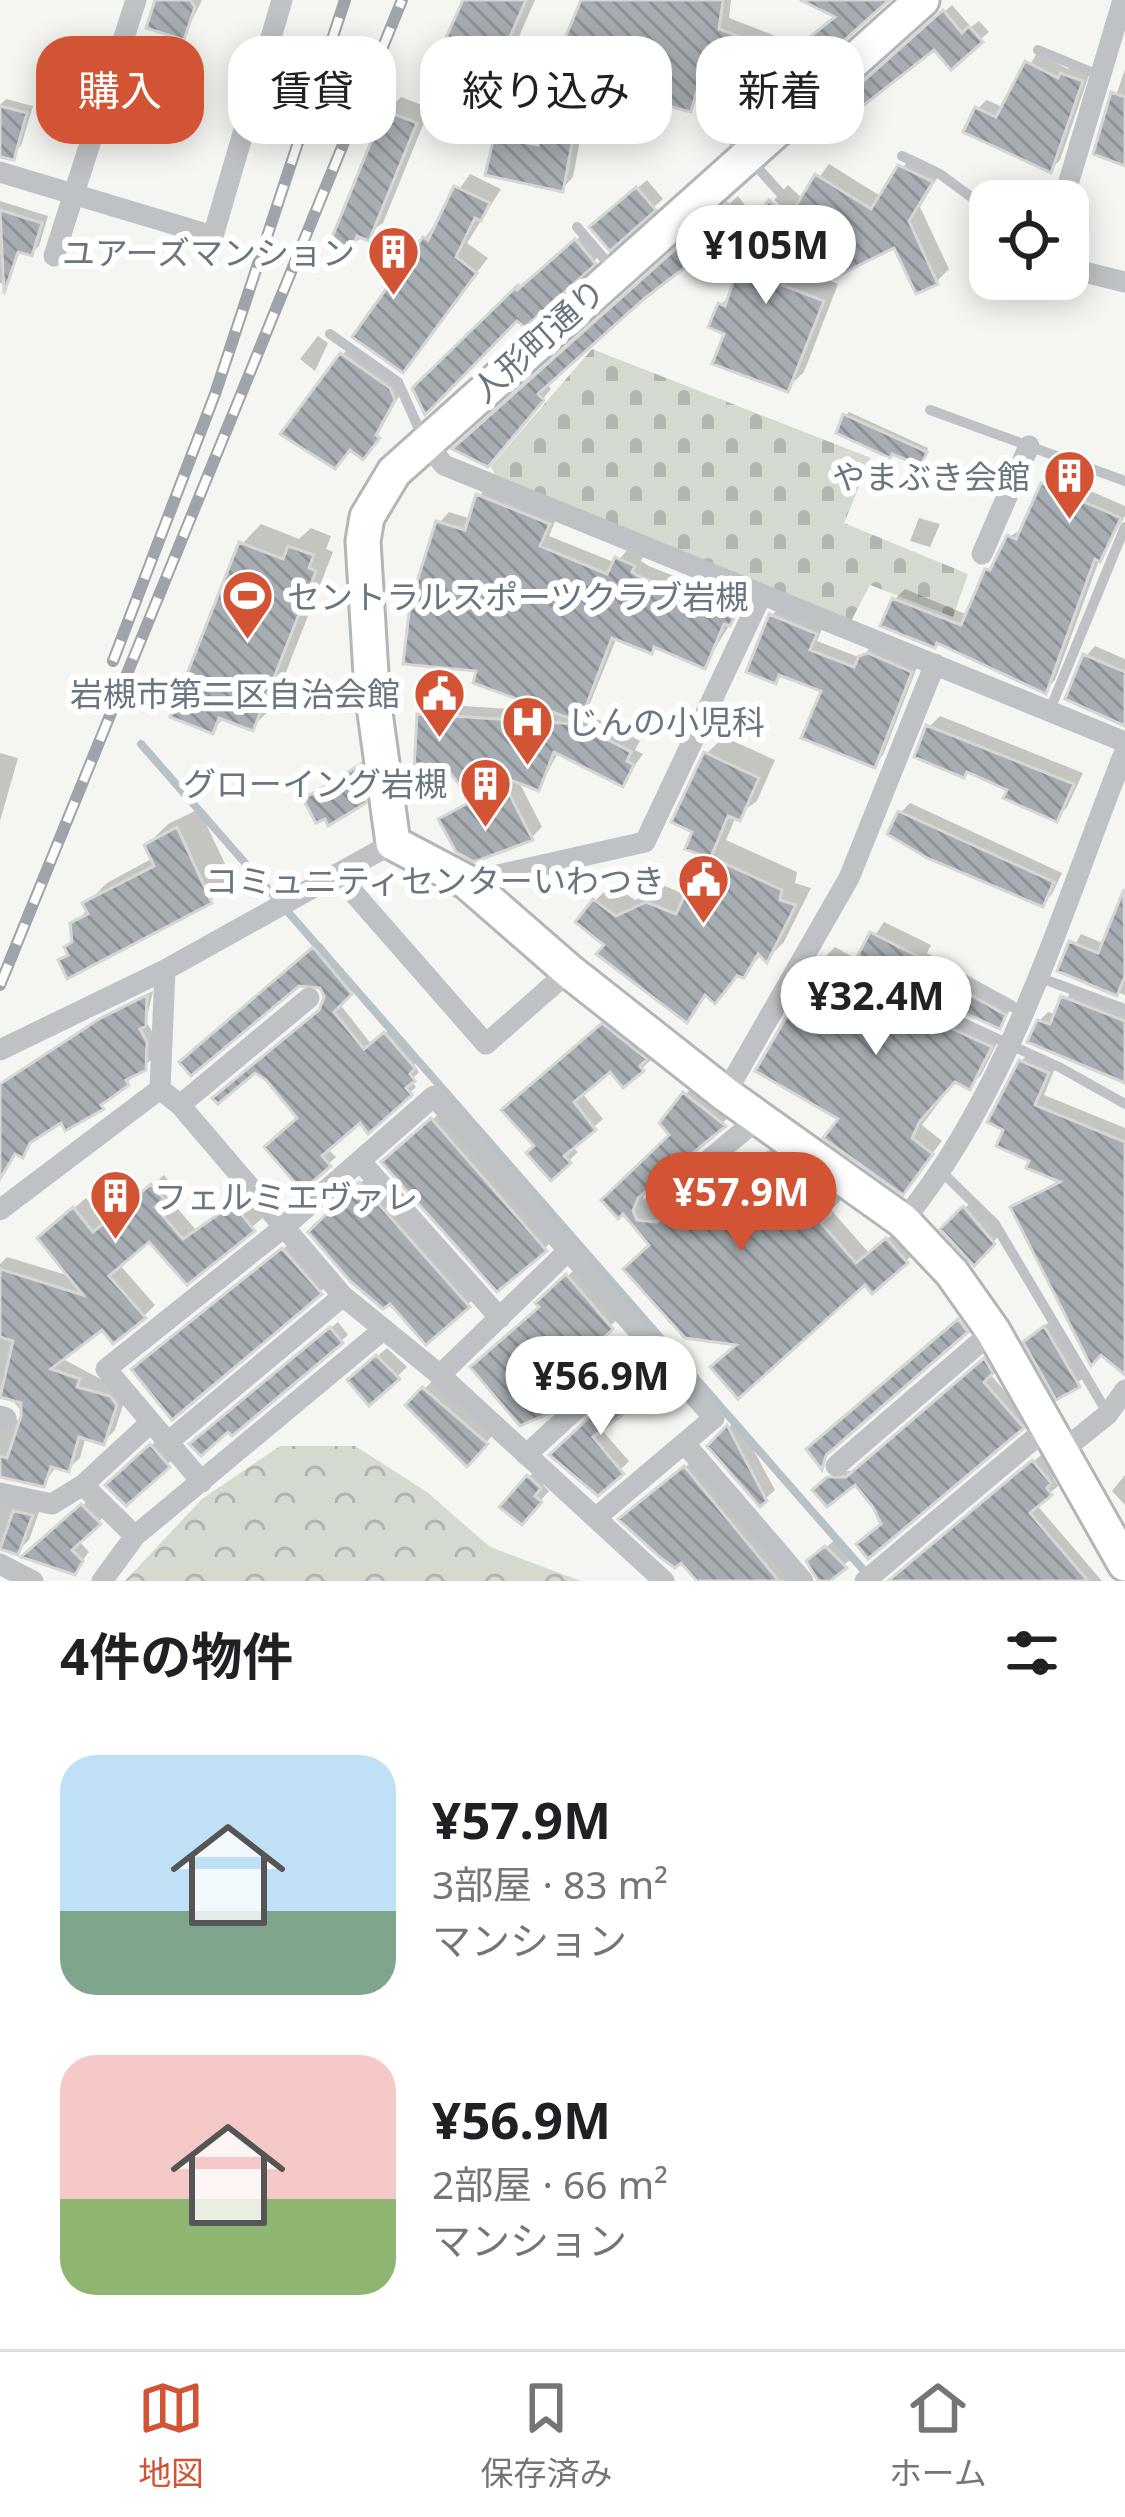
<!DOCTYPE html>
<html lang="ja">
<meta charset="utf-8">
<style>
body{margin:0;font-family:"Noto Sans","Noto Sans JP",sans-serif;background:#f2f2f2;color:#202124;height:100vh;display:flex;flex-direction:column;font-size:45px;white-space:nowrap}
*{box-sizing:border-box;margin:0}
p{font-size:39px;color:#757577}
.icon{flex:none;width:66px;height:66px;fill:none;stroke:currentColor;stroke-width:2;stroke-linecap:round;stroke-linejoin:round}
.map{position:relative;height:1581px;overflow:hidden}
.sheet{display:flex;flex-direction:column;background:#fff;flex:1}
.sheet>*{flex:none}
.guide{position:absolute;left:36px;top:36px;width:1053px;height:108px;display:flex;gap:24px}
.tools{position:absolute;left:969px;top:180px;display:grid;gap:24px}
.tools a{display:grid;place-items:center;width:120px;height:120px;border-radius:24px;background:#fff;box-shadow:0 6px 30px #0003;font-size:60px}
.price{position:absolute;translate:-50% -102px;padding:0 27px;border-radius:42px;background:#fff;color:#222;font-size:39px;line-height:78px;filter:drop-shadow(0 3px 6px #0008)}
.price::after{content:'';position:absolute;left:50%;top:72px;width:36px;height:27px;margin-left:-18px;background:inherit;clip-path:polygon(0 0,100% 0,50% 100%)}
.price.selected{background:#d35434;color:#fff}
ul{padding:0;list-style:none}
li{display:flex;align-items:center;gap:36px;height:300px;padding:0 60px}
li span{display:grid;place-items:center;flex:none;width:336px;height:240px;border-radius:36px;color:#555}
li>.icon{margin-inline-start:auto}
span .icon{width:144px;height:144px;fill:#fffc;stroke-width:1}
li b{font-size:51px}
h2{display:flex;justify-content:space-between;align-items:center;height:144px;padding:0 60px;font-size:51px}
.pill{padding:0 42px;border-radius:36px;background:#fff;box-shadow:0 6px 30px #0003;font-size:42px;line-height:108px}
.pill.selected{background:#d35434;color:#fff}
.tabs{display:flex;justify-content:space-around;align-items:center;height:168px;border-top:3px solid #e0e0e0;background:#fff;font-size:33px;color:#757577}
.tabs a{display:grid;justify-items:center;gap:6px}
.tabs .selected{color:#d35434}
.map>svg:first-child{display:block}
.forest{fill:url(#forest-crowns)}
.cemetery{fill:url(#cemetery-stones)}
.shadow{fill:#0003}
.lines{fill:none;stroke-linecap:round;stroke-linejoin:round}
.stream{stroke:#b8c2c6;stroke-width:8}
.building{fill:url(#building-back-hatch);stroke:#d6d6d4;stroke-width:3}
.secondary-casing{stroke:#b1b6b9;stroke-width:39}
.lane{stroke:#bec2c5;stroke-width:10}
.street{stroke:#bec2c5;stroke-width:21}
.secondary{stroke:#fff;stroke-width:33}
.rail-casing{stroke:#9ea4a9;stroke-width:12}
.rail{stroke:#fff;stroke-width:8;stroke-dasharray:22;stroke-linecap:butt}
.labels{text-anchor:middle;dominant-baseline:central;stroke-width:12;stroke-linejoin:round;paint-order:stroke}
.poi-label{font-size:33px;fill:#677680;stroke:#fff;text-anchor:end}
.street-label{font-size:33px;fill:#677680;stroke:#fff}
</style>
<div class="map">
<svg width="1125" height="1581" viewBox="0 0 1125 1581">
<defs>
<pattern id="forest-crowns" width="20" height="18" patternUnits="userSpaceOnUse" patternTransform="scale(3)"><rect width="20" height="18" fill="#d5dad1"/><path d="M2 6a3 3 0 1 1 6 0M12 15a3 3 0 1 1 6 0" fill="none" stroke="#b1b5af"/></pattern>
<pattern id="cemetery-stones" width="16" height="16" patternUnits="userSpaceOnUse" patternTransform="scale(3)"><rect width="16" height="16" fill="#d5dad1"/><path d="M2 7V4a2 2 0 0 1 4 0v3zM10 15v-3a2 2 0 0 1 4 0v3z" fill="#b1b5af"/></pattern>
<pattern id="building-back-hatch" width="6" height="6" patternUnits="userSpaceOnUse" patternTransform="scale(3)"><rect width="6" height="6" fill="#a7adb2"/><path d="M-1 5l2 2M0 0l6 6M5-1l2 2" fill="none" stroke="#8c9196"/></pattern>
</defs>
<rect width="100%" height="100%" fill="#f5f5f2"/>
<!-- forest -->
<path class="forest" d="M280 1446H355L427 1492 490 1547 581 1581H125L202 1499Z"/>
<!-- cemetery -->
<path class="cemetery" d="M592 349 871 458 844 523 968 574 953 617 870 585 850 623 496 477 491 466Z"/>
<!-- shadow -->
<path class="shadow" d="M159 0H202L184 37Z
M466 0H535L497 87 477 107Z
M584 0H731L729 18 801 46 839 16 814 0H886L743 127 706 82 690 109 656 99 635 109 587 104 573 177 562 189 496 137 507 126 544 134 554 84 566 73 584 76 590 39Z
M952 5 971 27 979 21 989 32 951 65 934 46 841 104Z
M1037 53 1068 69 1072 65 1090 72 1060 160 1050 170 977 109 987 100 1004 108Z
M1125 69V163L1097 152Z
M401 97 430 108 383 223 351 245 386 111Z
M6 99 33 106 21 146 0 156V105Z
M912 155 942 170 920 207 949 269 937 281 896 244 811 225 809 231 774 200 788 185 803 199 829 164 882 197Z
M470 174 501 189 467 243 488 258 402 369 425 238Z
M647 180 663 199 610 246 603 218Z
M738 196 750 212 546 383 551 389 497 454 465 440Z
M0 201 48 216 39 246 31 253 21 250 5 285 0 283Z
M770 204 807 237 796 269 838 284 804 372 787 388 727 332 720 305 733 293Z
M585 232 603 252 594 261 415 389Z
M318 336 328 343 315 371 300 359Z
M351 346 403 389 371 447 342 355Z
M849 412 928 448 924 458 846 415Z
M1054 475 1125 506V516L1100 558 1055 680 1045 690 895 599 905 589 968 615 988 570 1009 537 1024 528Z
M489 485 558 514 549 536 616 563 628 549 644 555 641 561 649 566 693 584 704 573 750 591 705 665 656 644 617 637 586 713 640 741 635 750 643 754 622 783 559 751 539 788 518 780 542 827 532 837 442 819 473 798 420 715 431 704 557 712 480 668 439 523 449 512 471 519 479 496Z
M919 518 940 524 930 547 910 541Z
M261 524 299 539 311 528 331 536 326 549 333 552 272 708 252 727 225 717 212 730 242 544Z
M781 606 824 624 817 641 861 658 871 647 919 662 883 755 874 765 825 690 782 673 775 680 750 671 772 615Z
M1095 646 1125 659V722L1086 656Z
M940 716 1083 773 1067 807 1056 818 1011 789 929 727Z
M724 737 775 760 757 801 736 816 726 840 797 872 795 883 811 888 784 942 767 959 762 954 743 975 708 994 686 1019 609 944 595 901 612 884 635 900 665 886 688 896 707 855 696 831 706 754Z
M0 753 18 758 0 821Z
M369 758 374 791 364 801 306 800Z
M910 803 1062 873 1052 894 1043 904 901 812Z
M199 809 232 879 211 900 68 975 61 961 70 952 73 925 88 909 86 904 107 883 153 858 147 845 168 824Z
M1125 903V995L1061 969 1081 934 1105 944Z
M884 922 931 945 927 953 1016 1002 999 1026 866 965 869 974 1001 1035 981 1075 969 1087 956 1080 922 1125 942 1141 903 1191 842 1118 823 959 835 947 858 960Z
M321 943 356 986 339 1003 372 1045 392 1027 420 1060 414 1065 419 1072 411 1080 416 1087 368 1130 360 1118 327 1148 336 1157 302 1187 301 1118 327 997 322 985 298 983 189 1056Z
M1073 988 1125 1008V1077L1039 1021 1048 1012 1057 1015Z
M153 991 146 1021 153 1033 152 1059 102 1106 62 1118 34 1137 23 1154 0 1153V1098L10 1077 110 1012Z
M612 1016 653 1049 647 1055 651 1060 642 1068H610L581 1092 603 1119 572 1146 578 1152 552 1177 514 1101Z
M1032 1051 1057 1063 1044 1095 1125 1128V1363L1101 1352 1092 1361 1014 1208 1061 1179 1030 1167 1021 1061Z
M697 1083 735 1112 648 1187 643 1198 649 1210 671 1212 729 1164 738 1174 781 1142 813 1180 819 1175 841 1200 831 1210 870 1254 900 1228 918 1249 906 1261 741 1342 623 1209 673 1135 686 1094Z
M441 1112 553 1240 545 1248 394 1154Z
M164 1175 173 1186 165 1194 196 1230 246 1195 264 1217 187 1281 150 1237 119 1264 155 1305 144 1316 102 1326 61 1358 127 1393 115 1430 104 1441 86 1436 80 1458 68 1469 57 1466 43 1484 0 1476V1414L23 1422V1413L13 1401 0 1399V1264L7 1257 73 1277 52 1227 86 1198 106 1223Z
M369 1175 477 1296 427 1340 390 1300 348 1274 312 1226Z
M974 1199 1003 1232 974 1262 944 1230Z
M293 1241 329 1283 320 1292 144 1360Z
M577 1267 620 1317 546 1387 557 1401 521 1423 540 1303Z
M1054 1319 1088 1375 1057 1396 1027 1338Z
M338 1322 348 1335 341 1341 229 1428 200 1438Z
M387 1348 407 1367 370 1402 360 1371Z
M992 1354 998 1364 989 1373 1029 1419 1022 1426 884 1524 855 1481 816 1490 837 1471H856Z
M655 1360 665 1367 659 1373 663 1379 600 1428 629 1461 598 1492 553 1454 608 1403 628 1394 624 1390Z
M433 1380 495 1433 467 1463 409 1405Z
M737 1419 775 1490 760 1503 711 1446Z
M158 1439 174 1458 126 1502 109 1485Z
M1041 1455 1056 1474 1053 1478 1058 1486 1036 1504 1102 1581H892Z
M693 1461 796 1581H699L630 1511Z
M538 1468 548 1478 543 1485 549 1491 531 1512 529 1477Z
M1125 1475V1505L1112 1491Z
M0 1491 42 1504 29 1540 17 1552 0 1547Z
M91 1498 107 1514 78 1540 89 1552 75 1571 33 1549Z
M834 1541 852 1559 820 1581 817 1554Z"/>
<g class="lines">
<!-- stream -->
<path class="stream" d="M141 744 867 1574"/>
</g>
<!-- building -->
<path class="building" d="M155 0H190L195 7 184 40 146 28Z
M463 0H526L478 111 424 87Z
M581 0H723L719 29 787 55 835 17 800 0H889L743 132 700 80 691 112 654 102V106L637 104 636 112 579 106 563 192 485 175 494 136 538 145 552 82 579 88 587 41 565 38Z
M943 10 962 33 969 26 983 42 951 70 934 50 840 124 829 112Z
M1025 61 1058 78 1060 73 1083 81 1051 173 963 132 975 107 996 117Z
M1111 92 1125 97V166L1093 154Z
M0 106 27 113 14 160 0 157Z
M384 110 417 123 369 241 357 236 352 249 331 240Z
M898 165 933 182 909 221 938 284 916 294 894 248 833 278 797 204 815 174 871 209Z
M454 186 490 203 481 221 475 218 456 257 477 273 403 373 352 337 423 237 428 240Z
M636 187 656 210 610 251 589 227Z
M769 200 801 228 782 285 824 301 788 392 712 364 724 334 708 327 718 303 725 306 755 217Z
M727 203 743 223 645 298 538 394 544 400 488 467 452 449Z
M0 210 42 223 32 256 18 252 4 294Z
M575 239 596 264 525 327 517 321 425 415 412 388 519 284 516 291Z
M340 353 390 388 395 400 376 435 380 438 363 460 350 450 335 469 280 434Z
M843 414 927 452 921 466 892 454 890 458 836 433Z
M1041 483 1121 518 1100 562 1095 559 1046 694 937 643 935 648 880 626 892 598 961 625 985 569 990 570 1007 535 1016 539Z
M476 494 550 524 540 546 607 574 615 557 635 566 632 572 638 576 686 595 691 582 742 602 730 626 724 624 705 669 654 647 652 654 612 638 580 722 473 683 476 671 403 664 410 604 436 521 465 530Z
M239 542 283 559 288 546 314 555 309 568 316 571 253 731 219 718 213 734 170 717Z
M769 614 817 634 810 650 854 667 859 656 868 653 912 672 875 768 801 738 821 691 779 675 776 684 746 672Z
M1083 654 1125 672V726L1065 699Z
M417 714 578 724 631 752 627 761 634 765 623 787 554 752 539 791 500 776 533 840 474 862 456 852 438 819 472 801 444 765 414 771Z
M926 725 1074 784 1057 822 1003 798 1007 790 967 772 964 778 914 757Z
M704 752 759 778 740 821 728 816 711 857 782 890 780 900 796 905 767 963 758 954 744 978 737 976 715 1004 705 995 687 1023 596 954 604 945 575 922 593 899 616 916 646 902 676 914 703 856 685 849 692 832 671 822Z
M361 764 366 803 328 826 325 819 316 823 303 799Z
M898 811 1054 882 1043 907 927 858 887 834Z
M177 827 212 903 67 979 58 960 68 955 64 947 72 942 70 923 88 914 82 903 154 866 144 845Z
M1124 889 1125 976 1117 996 1057 971 1069 941 1098 953Z
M870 932 921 958 917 965 1006 1015 1000 1029 866 968 854 972 858 986 992 1047 970 1090 955 1082 920 1121 912 1138 933 1154 903 1195 823 1138 838 1119 755 1071 821 957 849 972Z
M313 947 352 994 334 1012 364 1049 384 1032 415 1068 410 1074 415 1081 406 1088 412 1095 368 1134 360 1123 322 1156 331 1166 302 1191 264 1147 297 1118 266 1080 255 1073 218 1104 212 1098 319 1010 324 997 320 988 299 986 191 1076 179 1062Z
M147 995 146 1026 140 1029 147 1042 146 1070 126 1080 129 1085 101 1105 104 1109 65 1131 61 1123 30 1143 23 1158 15 1154 0 1179V1084L99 1019Z
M1061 996 1125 1021V1083L1027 1042 1037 1020 1050 1024Z
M602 1023 647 1059 640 1066 644 1071 623 1088 610 1072 574 1102 596 1130 564 1156 571 1163 551 1181 526 1153 534 1146 501 1110Z
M1019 1060 1049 1073 1035 1105 1125 1142V1375L1101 1355 1091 1366 1010 1207 1060 1182 1026 1168 1029 1161 996 1146 1003 1130 987 1122Z
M683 1092 726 1126 638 1198 633 1211 637 1220 657 1222 716 1173 725 1184 768 1152 800 1189 806 1184 832 1213 821 1223 856 1263 886 1238 908 1263 872 1294 865 1285 738 1399 710 1367 736 1345 685 1338 623 1269 649 1245 623 1214 618 1219 601 1200 669 1135 659 1123Z
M431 1118 547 1251 497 1292 381 1162Z
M359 1182 470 1307 426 1345 390 1304 383 1309 350 1281 308 1232Z
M151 1184 164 1199 155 1207 183 1239 233 1204 255 1231 187 1285 149 1242 109 1276 146 1318 113 1344 102 1330 51 1369 80 1379 77 1387 110 1396 117 1405 104 1445 79 1437 69 1472 51 1467 44 1487 0 1477V1456L7 1458 21 1416V1403L0 1397 13 1341 0 1337V1269L83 1295 37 1238 73 1207 93 1232Z
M963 1206 995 1244 974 1266 940 1229Z
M282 1248 322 1294 172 1420 131 1369Z
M566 1274 613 1329 538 1398 550 1413 520 1426 470 1367 539 1307 535 1303Z
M958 1319 968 1332 826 1455 822 1470 806 1449Z
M1044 1326 1080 1387 1056 1400 1023 1342Z
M330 1327 343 1343 232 1436 228 1432 201 1456 189 1444Z
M376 1355 400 1379 369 1406 347 1380Z
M984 1358 993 1373 984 1382 1024 1428 868 1559 856 1544 881 1524 873 1507 855 1485 827 1507 812 1490 827 1477H846Z
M645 1366 659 1377 653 1384 656 1389 593 1437 624 1474 598 1496 549 1455 596 1411 627 1397 620 1389Z
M422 1387 488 1444 467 1467 405 1405Z
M727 1425 767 1501 760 1507 707 1446Z
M150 1444 170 1467 126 1506 105 1485Z
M1032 1460 1051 1483 1047 1488 1052 1495 1030 1513 1088 1581H888Z
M684 1466 779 1581H783H697L681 1563 675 1568 661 1558 618 1519Z
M527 1475 541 1488 535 1496 542 1502 522 1525 499 1507Z
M81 1504 101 1524 72 1550 83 1561 75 1575 21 1557Z
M13 1511 33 1515 18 1555 0 1549Z
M825 1546 847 1568 830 1581H818L806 1561Z"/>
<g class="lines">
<defs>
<path id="secondary" d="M922 0 394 472 367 517 363 541 372 691 393 843 467 882 569 971 725 1094 903 1221 952 1273 993 1331 1125 1564"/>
</defs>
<!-- secondary casing -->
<use href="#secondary" class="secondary-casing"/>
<!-- lane -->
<path class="lane" d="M1038 50 1101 76
M707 112 784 197
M902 156 940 174 990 211
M577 227 614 270
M330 334 398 382 424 440
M930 410 1125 481
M1049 712 1125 527
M862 977 1061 1068 1125 1104
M1038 977 1125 1009
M958 978 1020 1011
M943 1173 995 1224 1108 1414"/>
<!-- street -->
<path class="street" d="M0 172 213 236 282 0
M1063 201 1123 0
M54 256 136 0
M1068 268 1125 282
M424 441 444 465 1125 742
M982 554 1029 446
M337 874 486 1044 569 971
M467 882 645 842 762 594
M165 970 160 1089 180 1105 343 1296 440 1375 664 1581
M0 1050 165 970 393 843
M725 1094 849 878 935 664
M180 1105 309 998
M361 1162 500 1318
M0 1210 160 1089
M648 1210 759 1118
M903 1221C1010 1092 1063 906 1125 751
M343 1296 168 1442 106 1369 284 1227 434 1096 714 1418 598 1516
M440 1375 569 1250
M0 1416 6 1418
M168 1442 202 1482
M686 1445 803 1581
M1062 1451 1108 1414 1125 1390
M526 1455 647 1344
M836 1466 993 1331
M83 1485 135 1536 102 1581
M0 1493 52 1504 83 1485 149 1424
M135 1536 384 1329
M0 1564 33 1581
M865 1581 1048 1427"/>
<!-- secondary -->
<use href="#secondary" class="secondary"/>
<defs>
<path id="rail" d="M113 661 215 394 345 0
M0 985 402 0"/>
</defs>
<!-- rail casing -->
<use href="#rail" class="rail-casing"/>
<!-- rail -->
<use href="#rail" class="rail"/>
</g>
<!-- icons -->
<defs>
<symbol id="building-pin" viewBox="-11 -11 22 30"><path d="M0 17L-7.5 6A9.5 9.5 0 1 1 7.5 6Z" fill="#d35434" stroke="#fff"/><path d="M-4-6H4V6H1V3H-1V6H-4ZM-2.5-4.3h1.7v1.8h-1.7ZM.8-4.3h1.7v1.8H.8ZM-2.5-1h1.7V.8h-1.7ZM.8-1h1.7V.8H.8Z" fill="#fff"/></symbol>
<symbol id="stadium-pin" viewBox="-11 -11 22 30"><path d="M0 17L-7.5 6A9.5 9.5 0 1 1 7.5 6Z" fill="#d35434" stroke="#fff"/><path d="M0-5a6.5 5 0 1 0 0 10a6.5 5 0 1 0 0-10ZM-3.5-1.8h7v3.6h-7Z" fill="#fff"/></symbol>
<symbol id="civic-pin" viewBox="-11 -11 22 30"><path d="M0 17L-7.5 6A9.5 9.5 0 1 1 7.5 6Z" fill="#d35434" stroke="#fff"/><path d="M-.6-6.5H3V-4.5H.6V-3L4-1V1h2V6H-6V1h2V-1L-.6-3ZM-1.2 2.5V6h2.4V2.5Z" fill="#fff"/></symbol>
<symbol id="hospital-pin" viewBox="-11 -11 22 30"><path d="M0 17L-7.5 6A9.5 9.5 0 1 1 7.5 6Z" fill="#d35434" stroke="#fff"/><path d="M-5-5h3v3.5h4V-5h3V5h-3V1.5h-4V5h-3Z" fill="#fff"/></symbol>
</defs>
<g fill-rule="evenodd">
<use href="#building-pin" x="364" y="222" width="59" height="81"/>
<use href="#building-pin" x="1040" y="446" width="59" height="81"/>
<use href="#stadium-pin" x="218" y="566" width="59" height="81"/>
<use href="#civic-pin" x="410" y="664" width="59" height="81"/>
<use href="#hospital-pin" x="498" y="692" width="59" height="81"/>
<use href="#building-pin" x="456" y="754" width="59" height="81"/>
<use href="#civic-pin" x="674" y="850" width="59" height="81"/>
<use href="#building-pin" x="86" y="1166" width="59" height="81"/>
</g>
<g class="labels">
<!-- poi labels -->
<g class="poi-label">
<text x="355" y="252">ユアーズマンション</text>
<text x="1030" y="476">やまぶき会館</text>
<text x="287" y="596" text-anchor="start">セントラルスポーツクラブ岩槻</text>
<text x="400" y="693">岩槻市第二区自治会館</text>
<text x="567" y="721" text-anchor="start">じんの小児科</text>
<text x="447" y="783">グローイング岩槻</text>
<text x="665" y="880">コミュニティセンターいわつき</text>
<text x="154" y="1196" text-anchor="start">フェルミエヴァレ</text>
</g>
<!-- street labels -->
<g class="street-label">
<text transform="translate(538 340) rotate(-42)">人形町通り</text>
</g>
</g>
</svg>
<div class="tools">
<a><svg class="icon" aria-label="locate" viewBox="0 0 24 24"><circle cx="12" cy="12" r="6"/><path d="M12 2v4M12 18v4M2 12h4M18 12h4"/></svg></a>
</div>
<b class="price" style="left:766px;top:307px">¥105M</b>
<b class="price" style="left:876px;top:1058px">¥32.4M</b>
<b class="price selected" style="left:741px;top:1254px">¥57.9M</b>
<b class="price" style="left:601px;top:1438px">¥56.9M</b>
<div class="guide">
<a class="pill selected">購入</a>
<a class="pill">賃貸</a>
<a class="pill">絞り込み</a>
<a class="pill">新着</a>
</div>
</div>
<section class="sheet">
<h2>4件の物件<svg class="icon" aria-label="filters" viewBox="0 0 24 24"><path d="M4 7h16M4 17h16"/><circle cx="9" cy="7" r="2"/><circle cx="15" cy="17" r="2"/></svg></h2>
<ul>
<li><span style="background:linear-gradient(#bfe0f5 65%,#7fa58c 0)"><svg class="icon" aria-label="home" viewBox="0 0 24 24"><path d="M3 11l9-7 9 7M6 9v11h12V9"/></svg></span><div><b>¥57.9M</b><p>3部屋 · 83 m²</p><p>マンション</p></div></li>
<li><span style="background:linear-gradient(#f6c9c9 60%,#8fb573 0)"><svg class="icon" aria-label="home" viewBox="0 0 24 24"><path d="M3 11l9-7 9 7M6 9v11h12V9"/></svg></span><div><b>¥56.9M</b><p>2部屋 · 66 m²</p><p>マンション</p></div></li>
</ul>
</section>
<nav class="tabs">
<a class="selected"><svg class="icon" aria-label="map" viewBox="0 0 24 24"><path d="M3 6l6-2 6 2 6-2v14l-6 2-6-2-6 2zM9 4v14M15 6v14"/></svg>地図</a>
<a><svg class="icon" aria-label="saved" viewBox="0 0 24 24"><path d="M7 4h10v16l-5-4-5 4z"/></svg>保存済み</a>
<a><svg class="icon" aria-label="home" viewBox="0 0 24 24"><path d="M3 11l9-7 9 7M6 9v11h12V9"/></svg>ホーム</a>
</nav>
